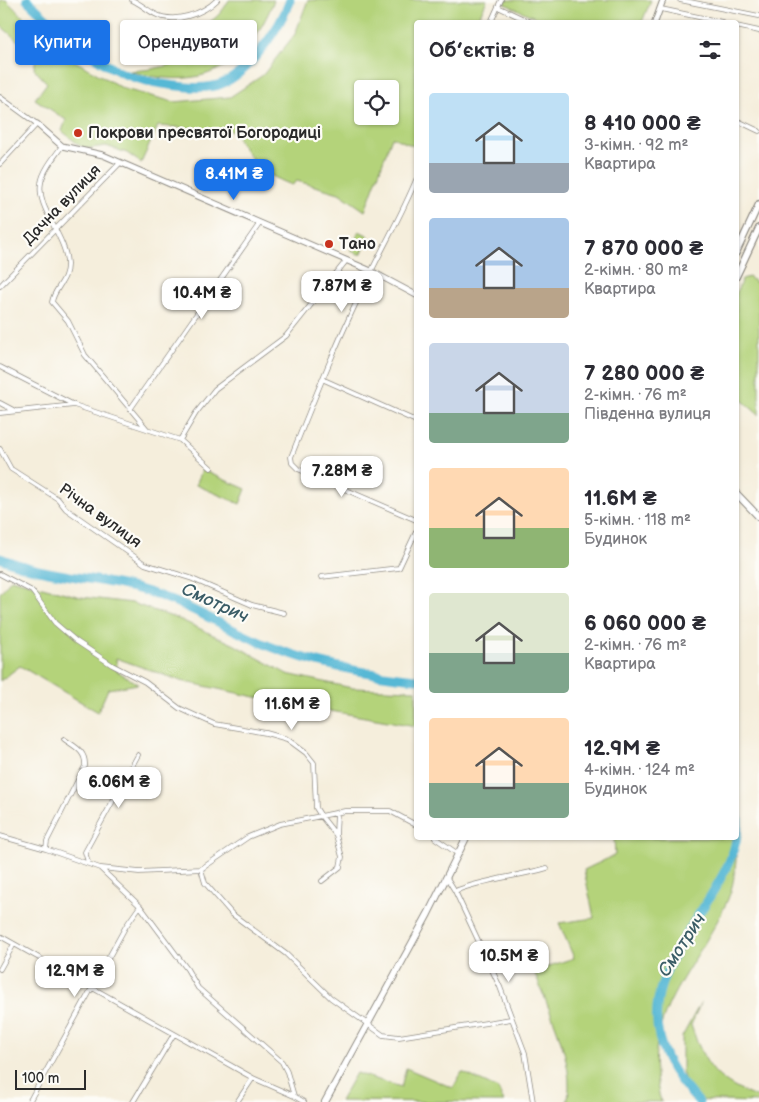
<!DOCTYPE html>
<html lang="uk">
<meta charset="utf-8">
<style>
body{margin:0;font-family:"Balsamiq Sans",sans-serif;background:#f7f7f7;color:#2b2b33;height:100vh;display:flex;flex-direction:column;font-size:19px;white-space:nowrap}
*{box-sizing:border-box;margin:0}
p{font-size:16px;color:#7c7c81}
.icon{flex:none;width:28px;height:28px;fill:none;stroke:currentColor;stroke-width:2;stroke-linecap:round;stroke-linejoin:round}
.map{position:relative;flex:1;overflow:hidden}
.panel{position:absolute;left:414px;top:20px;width:325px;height:820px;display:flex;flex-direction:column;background:#fff;border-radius:5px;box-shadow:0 1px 4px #0004}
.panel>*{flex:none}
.banner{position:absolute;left:15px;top:20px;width:324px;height:45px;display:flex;gap:10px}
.tools{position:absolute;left:354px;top:80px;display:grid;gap:10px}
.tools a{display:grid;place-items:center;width:45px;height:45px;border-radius:5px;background:#fff;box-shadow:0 1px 4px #0004;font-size:25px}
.scale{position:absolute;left:15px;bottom:12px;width:71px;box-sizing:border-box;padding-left:5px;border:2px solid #2b2b2b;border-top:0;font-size:14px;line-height:18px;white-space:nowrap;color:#2b2b2b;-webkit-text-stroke:4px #fdfcf7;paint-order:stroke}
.price{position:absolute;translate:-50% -42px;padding:0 11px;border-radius:10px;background:#fff;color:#222;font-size:16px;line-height:32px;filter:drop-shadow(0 1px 2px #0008)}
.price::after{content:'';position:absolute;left:50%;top:30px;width:15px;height:11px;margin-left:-8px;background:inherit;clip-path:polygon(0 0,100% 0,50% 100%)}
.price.active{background:#1a73e8;color:#fff}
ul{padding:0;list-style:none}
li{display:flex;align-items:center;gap:15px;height:125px;padding:0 15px}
li span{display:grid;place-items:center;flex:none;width:140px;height:100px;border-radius:5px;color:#555}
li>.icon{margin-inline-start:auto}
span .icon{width:60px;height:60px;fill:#fffc;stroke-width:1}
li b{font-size:21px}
h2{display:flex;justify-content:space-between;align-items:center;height:60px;padding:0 15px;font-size:21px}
.pill{padding:0 18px;border-radius:5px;background:#fff;box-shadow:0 1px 4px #0004;font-size:18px;line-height:45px}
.pill.active{background:#1a73e8;color:#fff}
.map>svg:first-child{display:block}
.green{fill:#b4d37a;stroke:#707f52;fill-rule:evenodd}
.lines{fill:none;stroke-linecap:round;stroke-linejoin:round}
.river{stroke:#57b8d5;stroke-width:9}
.minor-casing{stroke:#908c84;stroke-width:5.5}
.tertiary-casing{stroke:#908c84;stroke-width:7}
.secondary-casing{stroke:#908c84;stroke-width:8}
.primary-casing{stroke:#908c84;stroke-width:8}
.minor{stroke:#fff;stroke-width:4}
.tertiary{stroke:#fff;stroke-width:5}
.secondary{stroke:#fff;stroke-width:5.5}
.primary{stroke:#fff;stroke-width:6}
.poi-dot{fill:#c8321e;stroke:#fdfcf7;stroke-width:2}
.labels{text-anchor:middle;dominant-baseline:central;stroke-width:4.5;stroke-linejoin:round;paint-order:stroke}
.poi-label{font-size:16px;font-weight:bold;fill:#2b2b2b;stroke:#fdfcf7;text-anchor:start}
.street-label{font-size:16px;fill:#2b2b2b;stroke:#fdfcf7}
.water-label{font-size:18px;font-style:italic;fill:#3a5c66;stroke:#fdfcf7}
</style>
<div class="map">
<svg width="759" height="1102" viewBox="0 0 759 1102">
<rect width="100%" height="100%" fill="#fdfcf7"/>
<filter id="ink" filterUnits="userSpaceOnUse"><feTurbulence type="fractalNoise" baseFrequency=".02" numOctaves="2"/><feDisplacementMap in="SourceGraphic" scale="10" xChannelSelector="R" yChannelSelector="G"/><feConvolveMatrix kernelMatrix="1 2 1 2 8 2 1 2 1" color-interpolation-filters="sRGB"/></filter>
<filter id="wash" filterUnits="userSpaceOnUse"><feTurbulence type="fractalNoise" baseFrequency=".0096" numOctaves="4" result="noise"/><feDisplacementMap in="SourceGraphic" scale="20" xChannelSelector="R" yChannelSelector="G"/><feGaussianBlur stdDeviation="1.12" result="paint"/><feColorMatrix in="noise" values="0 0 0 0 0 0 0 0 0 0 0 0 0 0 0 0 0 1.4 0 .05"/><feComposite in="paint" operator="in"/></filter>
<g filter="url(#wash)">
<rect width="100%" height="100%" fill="#f5eedc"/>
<!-- green -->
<path class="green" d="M0 0H6L59 52 124 89 174 102 230 97 263 75 295 34 308 0H487L477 22H416V147L392 137 365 211 339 193 297 181 292 185C258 172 252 161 233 131L158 126 141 163 127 153 106 146 84 149 62 131 66 120 35 99 47 83 34 69 36 57 0 25ZM362 89H390V116H362Z
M229 0H274C247 69 201 92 130 71L152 69 211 56 200 27C214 21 222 13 229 0Z
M505 0H651L642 22H546L505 4Z
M359 231 369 236 361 255 351 251Z
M749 277 759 285V415L736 395V294L742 279Z
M202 470 246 489 240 504 196 485Z
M11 579 81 597 132 603 181 620 235 645 287 674 352 688 416 690V726L274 701 181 681 116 658 117 671 138 684 108 689 98 712 20 666 0 681V593Z
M736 833 738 835C736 856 736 880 728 899 696 973 637 1014 661 1102H567C577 1064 547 1007 534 971L574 958 559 923 594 918 584 870 615 855 614 838H736Z
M701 1002 691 1025C705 1067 717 1083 759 1098V1102L691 1100 682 1072V1037Z
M406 1068 453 1088 462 1072 498 1089 504 1102 340 1101 356 1073 401 1087Z"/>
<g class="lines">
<!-- river -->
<path class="river" d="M27 0C55 27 85 54 120 72 140 82 200 93 221 84 249 73 280 28 290 0
M0 558C48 578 99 576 148 592 190 605 228 629 269 646 317 665 365 674 416 679
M699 1102C577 981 759 899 736 807"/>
</g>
</g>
<g filter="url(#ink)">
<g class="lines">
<defs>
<path id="minor" d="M132 0C141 4 147 10 155 14 174 24 203 14 217 0
M680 0 759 16
M498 7 530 22
M661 9 722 22
M491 22 501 0
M736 26 759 31
M0 97 37 124 0 164
M736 120 759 131
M62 146C55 156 43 170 41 183 36 207 66 237 67 263 68 281 54 288 52 302L68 321 85 355 147 429
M416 180C403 212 386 241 371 272 341 332 316 394 291 457L292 463 298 469 416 520
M0 286 120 163
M0 367 74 405 180 440 211 468
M322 379 416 421
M0 403 15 411
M131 408 260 223
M0 413 74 405
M180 440 196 413 215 389 286 336 346 261
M0 449 11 469 58 499 66 509 145 564 190 578 252 605 284 613
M0 574 32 591 55 623 76 641 112 665 145 682 179 708 214 724 266 733 287 739 306 753 314 763 316 808 321 816 345 811H390L416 825
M321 577 399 568 416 532
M0 836 46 849 100 868 140 906 187 969 198 988 282 1062 287 1072 294 1096 304 1102
M435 838 458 854
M46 849 47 841 85 766C86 751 75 747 64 739
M88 862 85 852 138 755
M101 868 139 872 201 869 248 837 280 824 321 816 336 835
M201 869 205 883 232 914 286 954 331 998 383 1035 399 1037 511 1019
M447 878 455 891 500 987 525 1053 533 1102
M322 881 340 867 342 857 336 835 337 813
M455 891C484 879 516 877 547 868
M0 936 253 1078 294 1096
M0 969 14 944
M29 1102 126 926 140 906
M133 1102 174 1034
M237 1102 253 1078"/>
<path id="tertiary" d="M655 22 663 0
M37 124 62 146 103 155 371 271 416 295"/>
<path id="secondary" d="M736 253 759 204
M736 277 759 228"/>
<path id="primary" d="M736 493 759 517
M325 1102 428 914 466 838"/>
</defs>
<!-- minor casing -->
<use href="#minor" class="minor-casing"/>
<!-- tertiary casing -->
<use href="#tertiary" class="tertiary-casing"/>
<!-- secondary casing -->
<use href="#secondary" class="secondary-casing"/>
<!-- primary casing -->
<use href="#primary" class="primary-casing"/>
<!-- minor -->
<use href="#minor" class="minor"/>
<!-- tertiary -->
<use href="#tertiary" class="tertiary"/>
<!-- secondary -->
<use href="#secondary" class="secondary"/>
<!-- primary -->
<use href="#primary" class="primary"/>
</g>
</g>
<!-- markers -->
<g class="poi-dot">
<circle cx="78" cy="133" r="5"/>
<circle cx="329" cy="244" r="5"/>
</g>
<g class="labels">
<!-- poi labels -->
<g class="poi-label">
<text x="88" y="133">Покрови пресвятої Богородиці</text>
<text x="339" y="244">Тано</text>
</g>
<!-- street labels -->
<g class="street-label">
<text transform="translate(62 205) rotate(-46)">Дачна вулиця</text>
<text transform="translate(100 516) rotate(36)">Річна вулиця</text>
</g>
<!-- water labels -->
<g class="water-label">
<text transform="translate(215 603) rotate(25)">Смотрич</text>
<text transform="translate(682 945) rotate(-57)">Смотрич</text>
</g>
</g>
</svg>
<div class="tools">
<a><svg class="icon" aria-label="locate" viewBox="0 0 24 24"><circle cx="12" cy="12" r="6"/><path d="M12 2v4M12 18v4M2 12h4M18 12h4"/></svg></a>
</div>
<div class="scale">100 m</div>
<b class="price active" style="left:234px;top:201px">8.41M ₴</b>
<b class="price" style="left:342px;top:313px">7.87M ₴</b>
<b class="price" style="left:202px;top:320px">10.4M ₴</b>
<b class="price" style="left:342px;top:498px">7.28M ₴</b>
<b class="price" style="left:292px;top:731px">11.6M ₴</b>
<b class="price" style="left:119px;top:809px">6.06M ₴</b>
<b class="price" style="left:509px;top:983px">10.5M ₴</b>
<b class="price" style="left:75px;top:998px">12.9M ₴</b>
<div class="banner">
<a class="pill active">Купити</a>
<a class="pill">Орендувати</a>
</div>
<section class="panel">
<h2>Об’єктів: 8<svg class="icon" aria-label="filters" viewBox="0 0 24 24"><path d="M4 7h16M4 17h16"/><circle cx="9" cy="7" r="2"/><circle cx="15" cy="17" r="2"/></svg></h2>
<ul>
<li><span style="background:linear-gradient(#bfe0f5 70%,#9aa5b1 0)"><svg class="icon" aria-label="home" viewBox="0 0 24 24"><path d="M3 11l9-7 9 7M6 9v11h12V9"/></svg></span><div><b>8 410 000 ₴</b><p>3-кімн. · 92 m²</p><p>Квартира</p></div></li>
<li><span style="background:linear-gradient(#a9c7e8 70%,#b9a48a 0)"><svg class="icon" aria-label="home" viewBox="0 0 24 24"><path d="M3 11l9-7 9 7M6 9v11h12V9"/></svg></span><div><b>7 870 000 ₴</b><p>2-кімн. · 80 m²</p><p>Квартира</p></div></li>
<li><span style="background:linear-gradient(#c9d6e8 70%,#7fa58c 0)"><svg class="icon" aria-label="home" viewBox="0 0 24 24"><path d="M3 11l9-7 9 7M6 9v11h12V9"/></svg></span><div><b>7 280 000 ₴</b><p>2-кімн. · 76 m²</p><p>Південна вулиця</p></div></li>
<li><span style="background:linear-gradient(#ffd9b3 60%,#8fb573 0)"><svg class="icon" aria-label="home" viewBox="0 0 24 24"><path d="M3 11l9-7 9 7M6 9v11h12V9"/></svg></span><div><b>11.6M ₴</b><p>5-кімн. · 118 m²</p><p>Будинок</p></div></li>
<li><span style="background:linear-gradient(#dfe7d0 60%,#7fa58c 0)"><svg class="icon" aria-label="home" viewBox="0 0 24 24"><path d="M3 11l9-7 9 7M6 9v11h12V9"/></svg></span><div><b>6 060 000 ₴</b><p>2-кімн. · 76 m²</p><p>Квартира</p></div></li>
<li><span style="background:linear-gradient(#ffd9b3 65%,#7fa58c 0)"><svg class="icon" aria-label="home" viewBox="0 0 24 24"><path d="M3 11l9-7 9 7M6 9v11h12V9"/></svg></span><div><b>12.9M ₴</b><p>4-кімн. · 124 m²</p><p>Будинок</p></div></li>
</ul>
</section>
</div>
